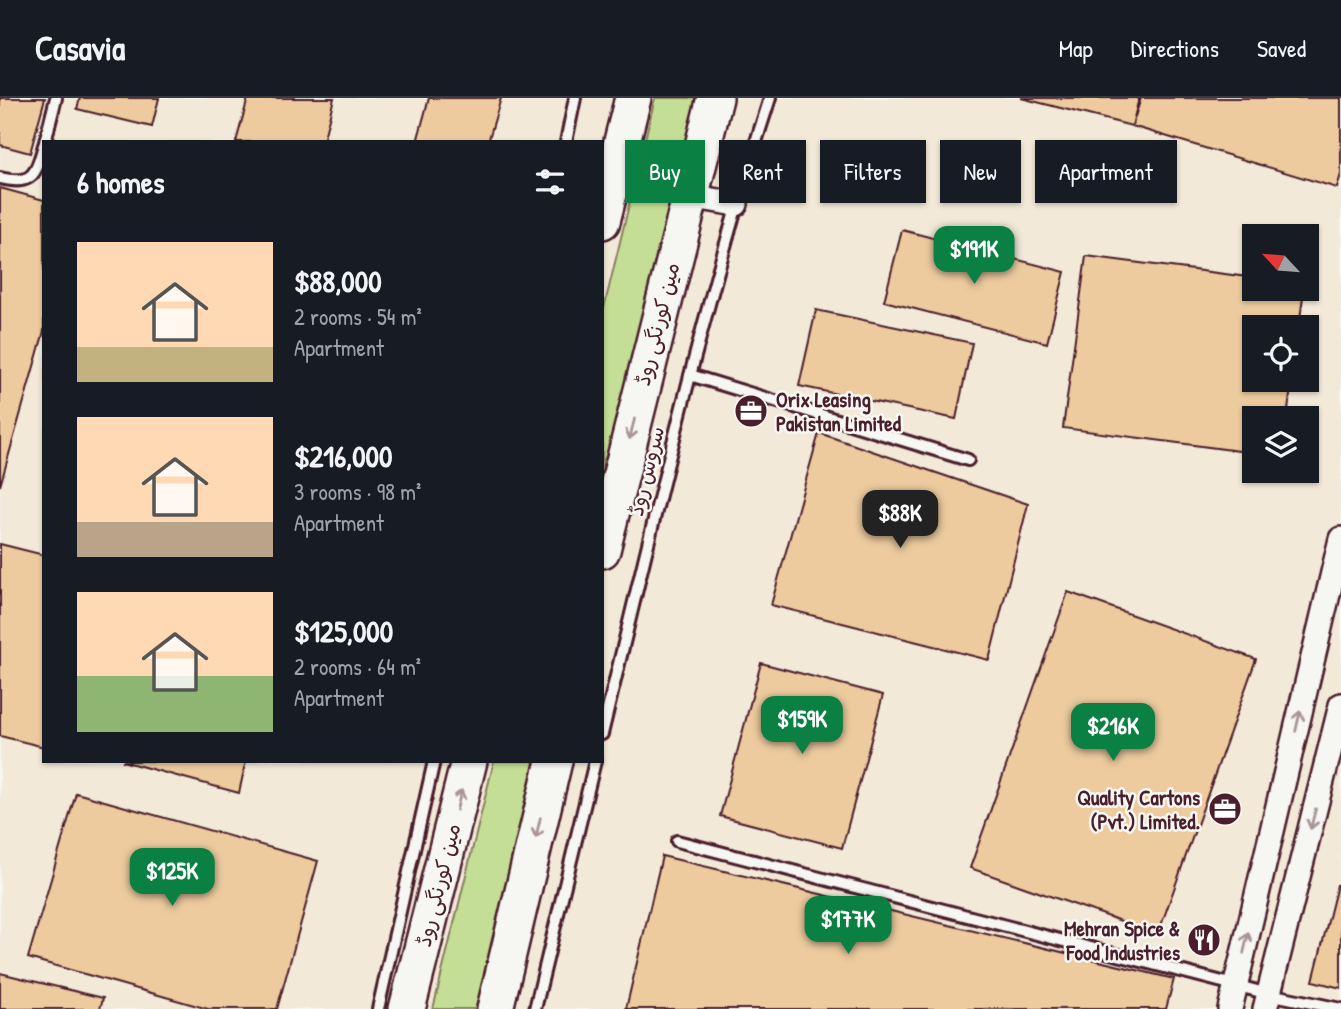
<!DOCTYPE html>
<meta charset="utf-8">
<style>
body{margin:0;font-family:"Patrick Hand","Playpen Sans Arabic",sans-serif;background:#242831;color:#f1f3f6;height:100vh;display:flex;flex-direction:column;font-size:26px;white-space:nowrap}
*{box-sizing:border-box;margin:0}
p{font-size:23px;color:#9ea1a6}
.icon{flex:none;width:38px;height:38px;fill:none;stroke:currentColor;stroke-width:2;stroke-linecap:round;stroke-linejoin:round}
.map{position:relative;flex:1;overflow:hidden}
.side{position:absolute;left:42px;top:42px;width:562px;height:623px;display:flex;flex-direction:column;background:#171b24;border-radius:0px;box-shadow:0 2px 5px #0004}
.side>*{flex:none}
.banner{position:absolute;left:625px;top:42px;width:611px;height:63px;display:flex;gap:14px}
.needle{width:46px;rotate:296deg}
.controls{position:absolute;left:1242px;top:126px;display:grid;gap:14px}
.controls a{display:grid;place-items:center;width:77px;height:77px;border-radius:0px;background:#171b24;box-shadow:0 2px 5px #0004;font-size:35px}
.price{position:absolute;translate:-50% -60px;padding:0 16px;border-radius:14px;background:#0b8043;color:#fff;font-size:23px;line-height:46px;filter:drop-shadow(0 2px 4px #0008)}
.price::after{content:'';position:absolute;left:50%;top:42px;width:21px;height:16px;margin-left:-10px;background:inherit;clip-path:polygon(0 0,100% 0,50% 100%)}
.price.selected{background:#222;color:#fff}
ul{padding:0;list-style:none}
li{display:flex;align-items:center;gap:21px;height:175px;padding:0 35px}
li span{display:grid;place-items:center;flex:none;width:196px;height:140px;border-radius:0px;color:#555}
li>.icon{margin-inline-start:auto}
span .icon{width:84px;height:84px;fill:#fffc;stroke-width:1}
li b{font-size:30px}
h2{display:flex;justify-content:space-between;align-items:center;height:84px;padding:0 35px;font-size:30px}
.tag{padding:0 24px;border-radius:0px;background:#171b24;box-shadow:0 2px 5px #0004;font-size:24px;line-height:63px}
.tag.selected{background:#0b8043;color:#fff}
header{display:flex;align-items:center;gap:42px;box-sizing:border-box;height:98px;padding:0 35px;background:#171b24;border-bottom:2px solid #363941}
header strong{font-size:33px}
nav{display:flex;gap:38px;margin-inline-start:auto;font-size:24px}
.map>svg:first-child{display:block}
.built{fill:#f3e9d9;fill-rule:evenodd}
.green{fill:#c5de95;stroke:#887e60;stroke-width:2}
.building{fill:#edcb9f;stroke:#4a1f2b;stroke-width:2}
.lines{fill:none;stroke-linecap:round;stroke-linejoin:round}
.lane-casing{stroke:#4a1f2b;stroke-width:16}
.street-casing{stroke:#4a1f2b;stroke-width:28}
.primary-casing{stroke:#4a1f2b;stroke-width:40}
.lane{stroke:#f6f6f2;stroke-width:10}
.street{stroke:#f6f6f2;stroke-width:23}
.primary{stroke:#f6f6f2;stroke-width:35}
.oneway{stroke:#a99598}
.labels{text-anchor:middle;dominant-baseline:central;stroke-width:5;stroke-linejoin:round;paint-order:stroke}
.street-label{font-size:21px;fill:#4a1f2b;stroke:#f6f6f2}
.poi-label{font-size:21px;font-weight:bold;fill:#4a1f2b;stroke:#f6f6f2;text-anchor:end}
</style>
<header>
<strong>Casavia</strong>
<nav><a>Map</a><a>Directions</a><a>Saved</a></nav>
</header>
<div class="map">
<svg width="1341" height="911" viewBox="0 0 1341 911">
<rect width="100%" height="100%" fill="#f6f6f2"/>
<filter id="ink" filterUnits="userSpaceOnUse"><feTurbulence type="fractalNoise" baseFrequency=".0143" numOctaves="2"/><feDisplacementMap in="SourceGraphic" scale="14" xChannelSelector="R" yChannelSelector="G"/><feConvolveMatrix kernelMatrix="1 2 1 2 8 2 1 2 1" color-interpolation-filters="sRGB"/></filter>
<g filter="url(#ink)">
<!-- built -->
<path class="built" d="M0 0H1341V911H0ZM44 44H602V663H44ZM1255 138H1307V191H1255ZM1255 229H1307V282H1255ZM1255 320H1307V373H1255Z"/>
<!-- green -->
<path class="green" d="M655 0H696L602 395V218Z
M494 663H540L482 911H433Z"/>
<!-- building -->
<path class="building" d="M0 0H45L30 55 0 47Z
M80 0H159L152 29 77 11Z
M248 0H334L323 44H236Z
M429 0H501L488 44H417Z
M1021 0H1139L1132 28Z
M1141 0H1341V76L1337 90 1132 28Z
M0 90 44 102V233L0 388Z
M902 132 1065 174 1047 245 884 203Z
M1086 158 1255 180V191H1304L1299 229H1255V282H1292L1287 320H1255V355L1063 330Z
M816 212 972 245 956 321 799 288Z
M819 335 1028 406 989 562 771 507Z
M0 446 44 457V649L0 638Z
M1068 494 1256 561 1158 836 970 770Z
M761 565 883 597 842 750 720 718Z
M122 663H246L239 695Z
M76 695 318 763 277 911H208L28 860Z
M662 758 1174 881 1166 911H626Z
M1337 787 1341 788V890L1313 883Z
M0 875 103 900 100 911H0Z"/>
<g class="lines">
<defs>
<path id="lane" d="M45 44 56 0
M566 44 575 0
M0 80C33 88 36 76 44 47
M690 277 968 362
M602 636C654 423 702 209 770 0
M677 743 1269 896 1341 911
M378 911 434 663
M535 911 595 663"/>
<path id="street" d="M689 98 736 106
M1230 911 1341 441
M1265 911 1341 607"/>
<path id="primary" d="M602 123 633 0
M602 452 715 0
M407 911 469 663
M495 911 554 663"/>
</defs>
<!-- lane casing -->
<use href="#lane" class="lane-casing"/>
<!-- street casing -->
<use href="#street" class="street-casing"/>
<!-- primary casing -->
<use href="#primary" class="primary-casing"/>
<!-- lane -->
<use href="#lane" class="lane"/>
<!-- street -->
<use href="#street" class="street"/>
<!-- primary -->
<use href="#primary" class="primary"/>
</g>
<!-- one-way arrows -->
<defs><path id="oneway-shaft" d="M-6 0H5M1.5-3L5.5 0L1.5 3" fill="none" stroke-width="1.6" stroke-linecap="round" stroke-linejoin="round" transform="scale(1.75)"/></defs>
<g class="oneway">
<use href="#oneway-shaft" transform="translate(632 331) rotate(104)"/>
<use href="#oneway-shaft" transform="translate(1298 623) rotate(-77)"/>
<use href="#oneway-shaft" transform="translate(459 702) rotate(-76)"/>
<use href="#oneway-shaft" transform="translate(1313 721) rotate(104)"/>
<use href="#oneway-shaft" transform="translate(538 730) rotate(103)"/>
<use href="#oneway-shaft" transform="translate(1246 845) rotate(-77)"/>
</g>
</g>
<!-- icons -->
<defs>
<symbol id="office-disc" viewBox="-11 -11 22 22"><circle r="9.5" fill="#4a1f2b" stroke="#f6f6f2"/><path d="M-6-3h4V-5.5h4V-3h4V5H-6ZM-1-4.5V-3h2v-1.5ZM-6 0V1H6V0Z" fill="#fff"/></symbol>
<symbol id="restaurant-disc" viewBox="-11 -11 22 22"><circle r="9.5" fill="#4a1f2b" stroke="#f6f6f2"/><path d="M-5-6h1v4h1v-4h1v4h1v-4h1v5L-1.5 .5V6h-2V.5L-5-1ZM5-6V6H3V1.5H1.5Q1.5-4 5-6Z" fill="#fff"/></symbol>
</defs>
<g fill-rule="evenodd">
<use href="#office-disc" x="732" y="294" width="38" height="38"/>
<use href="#office-disc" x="1206" y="692" width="38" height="38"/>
<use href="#restaurant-disc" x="1185" y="823" width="38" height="38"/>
</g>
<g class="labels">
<!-- street labels -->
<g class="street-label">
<text transform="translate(657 226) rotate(-76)">مین کورنگی روڈ</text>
<text transform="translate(646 373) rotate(-76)">سروس روڈ</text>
<text transform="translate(438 787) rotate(-76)">مین کورنگی روڈ</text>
</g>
<!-- poi labels -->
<g class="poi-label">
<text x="776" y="301" text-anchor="start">Orix Leasing<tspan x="776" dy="24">Pakistan Limited</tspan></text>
<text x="1200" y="699">Quality Cartons<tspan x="1200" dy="24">(Pvt.) Limited.</tspan></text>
<text x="1180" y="830">Mehran Spice &amp;<tspan x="1180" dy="24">Food Industries</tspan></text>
</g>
</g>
</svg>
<div class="controls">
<a><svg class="needle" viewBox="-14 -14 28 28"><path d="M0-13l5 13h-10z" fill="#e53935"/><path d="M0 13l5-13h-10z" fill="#9ea1a6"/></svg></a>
<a><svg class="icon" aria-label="locate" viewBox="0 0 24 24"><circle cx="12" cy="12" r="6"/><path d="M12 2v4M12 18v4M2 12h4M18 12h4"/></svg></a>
<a><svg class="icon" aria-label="layers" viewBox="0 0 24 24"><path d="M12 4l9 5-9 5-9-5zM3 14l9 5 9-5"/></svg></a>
</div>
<b class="price" style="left:974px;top:188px">$191K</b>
<b class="price selected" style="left:900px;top:452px">$88K</b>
<b class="price" style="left:802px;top:658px">$159K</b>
<b class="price" style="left:1113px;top:665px">$216K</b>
<b class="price" style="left:172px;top:810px">$125K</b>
<b class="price" style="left:848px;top:858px">$177K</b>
<div class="banner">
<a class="tag selected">Buy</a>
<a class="tag">Rent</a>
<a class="tag">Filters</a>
<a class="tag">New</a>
<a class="tag">Apartment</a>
</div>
<section class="side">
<h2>6 homes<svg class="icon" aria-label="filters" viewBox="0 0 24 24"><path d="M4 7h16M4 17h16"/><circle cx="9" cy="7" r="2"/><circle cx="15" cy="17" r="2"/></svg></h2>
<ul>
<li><span style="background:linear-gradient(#ffd9b3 75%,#c2b280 0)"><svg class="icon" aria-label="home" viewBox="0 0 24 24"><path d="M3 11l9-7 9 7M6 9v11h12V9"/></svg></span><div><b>$88,000</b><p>2 rooms · 54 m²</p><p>Apartment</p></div></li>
<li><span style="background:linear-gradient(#ffd9b3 75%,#b9a48a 0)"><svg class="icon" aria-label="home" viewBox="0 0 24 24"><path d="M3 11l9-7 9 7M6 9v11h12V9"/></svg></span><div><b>$216,000</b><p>3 rooms · 98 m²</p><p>Apartment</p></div></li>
<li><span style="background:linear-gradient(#ffd9b3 60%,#8fb573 0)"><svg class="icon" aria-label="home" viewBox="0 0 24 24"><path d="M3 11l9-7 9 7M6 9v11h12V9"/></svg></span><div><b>$125,000</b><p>2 rooms · 64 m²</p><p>Apartment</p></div></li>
</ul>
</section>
</div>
